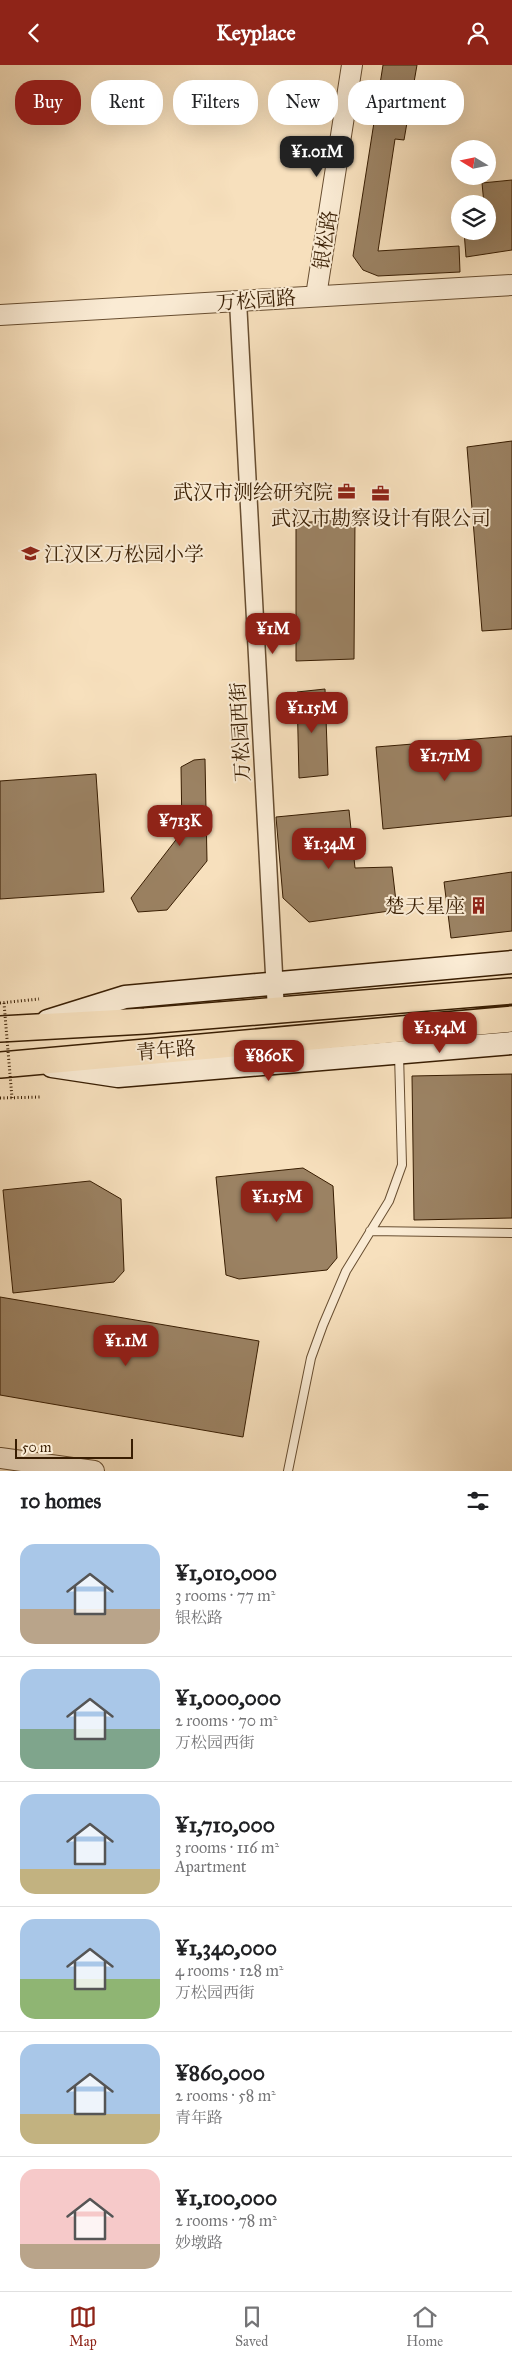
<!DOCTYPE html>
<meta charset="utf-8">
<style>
body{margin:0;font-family:"IM FELL Great Primer","Noto Serif SC",serif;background:#f6f6f6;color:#202124;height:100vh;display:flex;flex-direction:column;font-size:19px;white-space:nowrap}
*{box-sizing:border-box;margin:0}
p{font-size:16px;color:#757577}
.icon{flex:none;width:28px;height:28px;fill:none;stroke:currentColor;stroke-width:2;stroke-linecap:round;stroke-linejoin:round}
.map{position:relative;height:1406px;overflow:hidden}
.drawer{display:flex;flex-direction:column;background:#fff;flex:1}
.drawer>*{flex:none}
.hud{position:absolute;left:15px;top:15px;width:482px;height:45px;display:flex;gap:10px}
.needle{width:32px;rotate:280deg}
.tools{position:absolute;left:451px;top:75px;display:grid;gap:10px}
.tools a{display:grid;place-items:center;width:45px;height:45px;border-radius:50%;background:#fff;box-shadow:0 5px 20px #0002;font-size:25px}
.scale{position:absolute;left:15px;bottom:12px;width:118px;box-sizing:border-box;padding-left:5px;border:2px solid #381d02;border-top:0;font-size:14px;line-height:18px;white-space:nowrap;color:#381d02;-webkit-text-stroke:4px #faebd4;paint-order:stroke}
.price{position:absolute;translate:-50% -42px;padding:0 11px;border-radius:10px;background:#8f2418;color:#fff;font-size:16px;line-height:32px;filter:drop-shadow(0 1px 2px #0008)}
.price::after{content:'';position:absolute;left:50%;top:30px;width:15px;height:11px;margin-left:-8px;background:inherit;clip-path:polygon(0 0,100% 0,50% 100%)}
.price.current{background:#222;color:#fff}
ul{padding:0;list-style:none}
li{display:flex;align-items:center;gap:15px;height:125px;padding:0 20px}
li+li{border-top:1px solid #e0e0e0}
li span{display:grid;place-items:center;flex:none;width:140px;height:100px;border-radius:15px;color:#555}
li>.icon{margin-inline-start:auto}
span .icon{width:60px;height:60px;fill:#fffc;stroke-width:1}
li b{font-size:21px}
h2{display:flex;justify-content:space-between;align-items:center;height:60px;padding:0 20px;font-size:21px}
.chip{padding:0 18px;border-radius:20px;background:#fff;box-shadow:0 5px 20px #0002;font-size:18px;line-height:45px}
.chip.current{background:#8f2418;color:#fff}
header{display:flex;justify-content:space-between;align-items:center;height:65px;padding:0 20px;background:#8f2418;color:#fff;font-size:22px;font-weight:700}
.dock{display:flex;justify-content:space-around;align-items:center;height:70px;border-top:1px solid #e0e0e0;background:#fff;font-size:14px;color:#757577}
.dock a{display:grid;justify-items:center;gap:2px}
.dock .current{color:#8f2418}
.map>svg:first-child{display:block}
.building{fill:#9b8263;stroke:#381d02}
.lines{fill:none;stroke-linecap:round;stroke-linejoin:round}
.service-casing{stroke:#684e31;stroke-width:10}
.minor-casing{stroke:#684e31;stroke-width:19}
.tertiary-casing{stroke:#684e31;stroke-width:22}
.secondary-casing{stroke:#381d02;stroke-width:25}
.primary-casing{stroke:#381d02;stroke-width:28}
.path{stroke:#381d02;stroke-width:3;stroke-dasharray:1 2.5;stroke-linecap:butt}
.service{stroke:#faebd4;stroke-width:8}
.minor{stroke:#faebd4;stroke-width:16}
.tertiary{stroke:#faebd4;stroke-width:20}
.secondary{stroke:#faebd4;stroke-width:22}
.primary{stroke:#f7e0bd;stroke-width:25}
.path-bridge{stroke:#381d02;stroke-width:3;stroke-dasharray:1 2.5;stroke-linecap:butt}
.labels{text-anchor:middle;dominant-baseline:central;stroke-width:4;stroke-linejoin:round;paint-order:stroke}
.street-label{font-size:20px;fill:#381d02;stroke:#faebd4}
.poi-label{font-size:20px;fill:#381d02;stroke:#faebd4;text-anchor:end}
</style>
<header><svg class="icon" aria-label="back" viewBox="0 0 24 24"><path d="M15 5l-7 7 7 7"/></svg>Keyplace<svg class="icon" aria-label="person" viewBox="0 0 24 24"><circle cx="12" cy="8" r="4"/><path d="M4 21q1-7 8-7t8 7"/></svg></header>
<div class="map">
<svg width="512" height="1406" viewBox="0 0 512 1406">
<rect width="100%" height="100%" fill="#f7e0bd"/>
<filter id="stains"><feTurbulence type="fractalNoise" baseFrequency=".004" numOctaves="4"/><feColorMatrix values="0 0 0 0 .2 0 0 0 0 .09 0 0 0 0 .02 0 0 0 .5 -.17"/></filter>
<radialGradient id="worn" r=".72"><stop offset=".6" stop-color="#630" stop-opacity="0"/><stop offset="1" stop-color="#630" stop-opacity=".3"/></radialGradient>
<!-- building -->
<path class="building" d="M383 0H417L404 75 395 74 378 186 459 181 460 207 378 211 363 205 353 191Z
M512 115V185L466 192 464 166H488V139H484L482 118Z
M512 376V564L482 566 467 382Z
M355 454 354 594 296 596V458Z
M325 624 328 710 299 713 297 627Z
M512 671V751L383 764 376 682Z
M205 694 207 796 167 845 138 847 131 833 182 767 181 702 194 695Z
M96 709 104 827 0 834V716Z
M349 745 355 803 392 802 397 845 309 857 283 833 276 752Z
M512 807V866L451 873 444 817Z
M512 1009V1153L414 1155 412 1011Z
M303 1103 333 1121 337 1193 327 1205 239 1214 226 1210 216 1112Z
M90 1116 121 1134 124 1206 114 1217 13 1228 3 1125Z
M0 1232 259 1276 243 1372 0 1330Z"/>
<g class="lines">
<defs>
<path id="service" d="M370 1166 512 1168
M288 1406 311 1293 323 1260 346 1206 389 1136 402 1100 399 989"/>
<path id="minor" d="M238 236 276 946"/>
<path id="tertiary" d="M316 231 352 0
M0 250 512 220
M0 1393 94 1406"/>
<path id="secondary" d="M48 956 125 932 512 897
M52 1001 118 1011 512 978"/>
<path id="primary" d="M0 964 145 956 512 926
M0 1000 512 954"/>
</defs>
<!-- service casing -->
<use href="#service" class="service-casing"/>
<!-- minor casing -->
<use href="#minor" class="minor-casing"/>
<!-- tertiary casing -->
<use href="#tertiary" class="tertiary-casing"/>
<!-- secondary casing -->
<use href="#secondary" class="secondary-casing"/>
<!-- primary casing -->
<use href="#primary" class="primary-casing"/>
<!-- path -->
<path class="path" d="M0 938 39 934
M0 1033 41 1032"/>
<!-- service -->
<use href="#service" class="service"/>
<!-- minor -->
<use href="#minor" class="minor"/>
<!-- tertiary -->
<use href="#tertiary" class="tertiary"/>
<!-- secondary -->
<use href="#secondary" class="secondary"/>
<!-- primary -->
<use href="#primary" class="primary"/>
<!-- path-bridge -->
<path class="path-bridge" d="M4 938 12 1033"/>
</g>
<!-- icons -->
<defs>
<symbol id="office-bare" viewBox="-9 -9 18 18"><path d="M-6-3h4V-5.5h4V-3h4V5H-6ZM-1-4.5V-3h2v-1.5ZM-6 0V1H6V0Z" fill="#8f2418" stroke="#faebd4" stroke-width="2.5" paint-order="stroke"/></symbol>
<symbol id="school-bare" viewBox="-9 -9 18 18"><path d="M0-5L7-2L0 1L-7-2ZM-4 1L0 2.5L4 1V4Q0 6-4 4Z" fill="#8f2418" stroke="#faebd4" stroke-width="2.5" paint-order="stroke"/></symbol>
<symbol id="building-bare" viewBox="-9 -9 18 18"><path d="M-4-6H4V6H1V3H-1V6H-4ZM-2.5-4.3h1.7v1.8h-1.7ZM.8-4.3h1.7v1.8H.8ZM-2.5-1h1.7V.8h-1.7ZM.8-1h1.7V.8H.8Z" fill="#8f2418" stroke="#faebd4" stroke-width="2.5" paint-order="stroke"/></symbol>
</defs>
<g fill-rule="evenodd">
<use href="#office-bare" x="334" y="414" width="25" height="25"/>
<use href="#office-bare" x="368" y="416" width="25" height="25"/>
<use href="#school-bare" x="18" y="476" width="25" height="25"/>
<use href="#building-bare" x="466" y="828" width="25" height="25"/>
</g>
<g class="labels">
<!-- street labels -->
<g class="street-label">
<text transform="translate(325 175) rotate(-81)">银松路</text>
<text transform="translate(256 235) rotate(-4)">万松园路</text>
<text transform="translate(240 667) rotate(-93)">万松园西街</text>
<text transform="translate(166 985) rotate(-5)">青年路</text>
</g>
<!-- poi labels -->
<g class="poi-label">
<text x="333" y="427">武汉市测绘研究院</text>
<text x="381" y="453" text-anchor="middle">武汉市勘察设计有限公司</text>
<text x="44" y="489" text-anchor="start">江汉区万松园小学</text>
<text x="465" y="841">楚天星座</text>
</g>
</g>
<rect width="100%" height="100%" filter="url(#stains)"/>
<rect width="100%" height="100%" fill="url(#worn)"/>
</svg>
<div class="tools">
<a><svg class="needle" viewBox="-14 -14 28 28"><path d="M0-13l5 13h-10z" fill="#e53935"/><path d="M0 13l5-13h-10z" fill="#757577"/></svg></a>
<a><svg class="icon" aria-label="layers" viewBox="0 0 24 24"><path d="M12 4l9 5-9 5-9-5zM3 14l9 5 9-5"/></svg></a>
</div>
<div class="scale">50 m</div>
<b class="price current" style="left:317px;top:113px">¥1.01M</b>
<b class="price" style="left:273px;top:590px">¥1M</b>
<b class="price" style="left:312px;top:669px">¥1.15M</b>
<b class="price" style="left:445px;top:717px">¥1.71M</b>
<b class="price" style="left:180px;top:782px">¥713K</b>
<b class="price" style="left:329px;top:805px">¥1.34M</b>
<b class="price" style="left:440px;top:989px">¥1.54M</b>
<b class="price" style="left:269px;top:1017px">¥860K</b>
<b class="price" style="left:277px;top:1158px">¥1.15M</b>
<b class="price" style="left:126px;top:1302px">¥1.1M</b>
<div class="hud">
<a class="chip current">Buy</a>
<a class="chip">Rent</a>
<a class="chip">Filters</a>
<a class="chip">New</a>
<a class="chip">Apartment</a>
</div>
</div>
<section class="drawer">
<h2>10 homes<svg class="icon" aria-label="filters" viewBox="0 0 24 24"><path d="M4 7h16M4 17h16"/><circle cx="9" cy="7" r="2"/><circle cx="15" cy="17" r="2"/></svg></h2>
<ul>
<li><span style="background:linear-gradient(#a9c7e8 65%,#b9a48a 0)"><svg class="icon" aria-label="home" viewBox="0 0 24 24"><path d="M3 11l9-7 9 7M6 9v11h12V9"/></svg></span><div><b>¥1,010,000</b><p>3 rooms · 77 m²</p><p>银松路</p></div></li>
<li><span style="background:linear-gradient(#a9c7e8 60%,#7fa58c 0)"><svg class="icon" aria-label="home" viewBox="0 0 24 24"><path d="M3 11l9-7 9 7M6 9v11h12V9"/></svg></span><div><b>¥1,000,000</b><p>2 rooms · 70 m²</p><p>万松园西街</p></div></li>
<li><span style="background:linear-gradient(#a9c7e8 75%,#c2b280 0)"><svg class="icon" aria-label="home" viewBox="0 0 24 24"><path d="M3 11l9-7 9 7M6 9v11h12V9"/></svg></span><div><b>¥1,710,000</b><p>3 rooms · 116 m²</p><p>Apartment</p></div></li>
<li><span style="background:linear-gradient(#a9c7e8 60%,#8fb573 0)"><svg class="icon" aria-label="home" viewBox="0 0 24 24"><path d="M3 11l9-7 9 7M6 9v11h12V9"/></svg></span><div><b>¥1,340,000</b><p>4 rooms · 128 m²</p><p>万松园西街</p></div></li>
<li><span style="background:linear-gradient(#a9c7e8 70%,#c2b280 0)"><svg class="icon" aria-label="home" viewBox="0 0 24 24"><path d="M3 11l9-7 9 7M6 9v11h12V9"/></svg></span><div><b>¥860,000</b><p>2 rooms · 58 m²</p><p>青年路</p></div></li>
<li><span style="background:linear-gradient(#f6c9c9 75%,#b9a48a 0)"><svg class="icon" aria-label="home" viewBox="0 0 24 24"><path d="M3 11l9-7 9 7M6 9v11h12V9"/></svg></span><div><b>¥1,100,000</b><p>2 rooms · 78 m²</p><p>妙墩路</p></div></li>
</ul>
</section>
<nav class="dock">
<a class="current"><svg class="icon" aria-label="map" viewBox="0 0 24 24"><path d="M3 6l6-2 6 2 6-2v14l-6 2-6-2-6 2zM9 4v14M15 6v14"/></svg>Map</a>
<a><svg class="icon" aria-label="saved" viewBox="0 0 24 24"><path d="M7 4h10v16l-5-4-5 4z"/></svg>Saved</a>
<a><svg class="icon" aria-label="home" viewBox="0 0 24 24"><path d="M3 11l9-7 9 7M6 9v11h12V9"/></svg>Home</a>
</nav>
